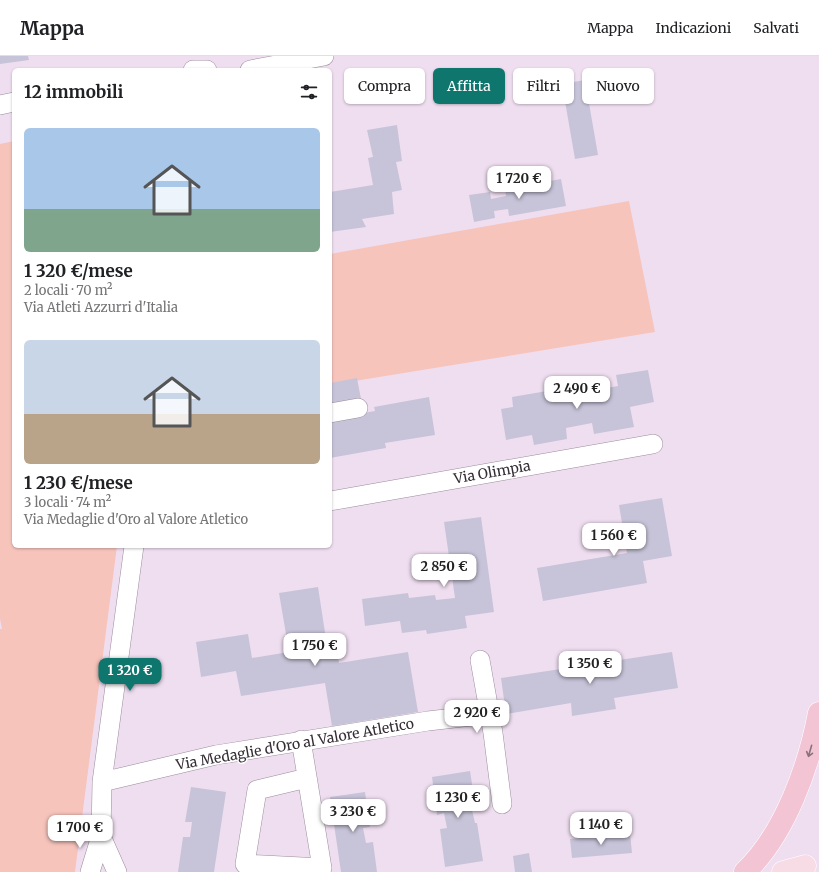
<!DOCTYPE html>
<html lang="it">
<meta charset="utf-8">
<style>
body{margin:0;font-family:Merriweather,serif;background:#f2f2f2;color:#202124;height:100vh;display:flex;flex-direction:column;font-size:15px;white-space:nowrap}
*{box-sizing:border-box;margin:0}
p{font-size:13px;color:#757577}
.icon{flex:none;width:22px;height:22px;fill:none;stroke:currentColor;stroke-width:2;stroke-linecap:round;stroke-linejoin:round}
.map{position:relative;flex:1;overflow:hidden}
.details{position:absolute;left:12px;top:12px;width:320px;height:480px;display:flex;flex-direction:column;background:#fff;border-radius:6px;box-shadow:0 1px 3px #0004}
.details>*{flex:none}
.guide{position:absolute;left:344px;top:12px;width:380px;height:36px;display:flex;gap:8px}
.price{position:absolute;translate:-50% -34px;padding:0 9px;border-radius:8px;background:#fff;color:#222;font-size:13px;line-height:26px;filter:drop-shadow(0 1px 2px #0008)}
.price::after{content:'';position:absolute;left:50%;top:24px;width:12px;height:9px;margin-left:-6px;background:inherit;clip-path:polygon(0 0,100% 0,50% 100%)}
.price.on{background:#0f766e;color:#fff}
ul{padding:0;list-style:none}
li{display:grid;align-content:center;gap:8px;height:212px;padding:0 12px}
li span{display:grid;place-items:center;height:124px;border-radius:6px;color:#555}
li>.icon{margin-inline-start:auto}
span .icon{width:72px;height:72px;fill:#fffc;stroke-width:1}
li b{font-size:17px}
h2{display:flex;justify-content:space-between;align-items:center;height:48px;padding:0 12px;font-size:17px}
.tag{padding:0 14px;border-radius:6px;background:#fff;box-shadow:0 1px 3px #0004;font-size:14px;line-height:36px}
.tag.on{background:#0f766e;color:#fff}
header{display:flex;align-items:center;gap:24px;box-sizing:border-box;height:56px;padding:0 20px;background:#fff;border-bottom:1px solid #e0e0e0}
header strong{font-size:19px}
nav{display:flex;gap:22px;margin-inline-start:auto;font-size:14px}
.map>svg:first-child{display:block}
.green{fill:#f7c4bc}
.building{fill:#c7c4d9}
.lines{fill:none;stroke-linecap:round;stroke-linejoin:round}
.minor-casing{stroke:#9b8c9c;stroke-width:20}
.major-casing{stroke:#fff;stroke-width:23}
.highway-casing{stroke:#fff;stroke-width:23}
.minor{stroke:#fff;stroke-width:19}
.major{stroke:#f8dce5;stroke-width:22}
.highway{stroke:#f3c5d4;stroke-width:22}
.oneway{stroke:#8a727d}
.labels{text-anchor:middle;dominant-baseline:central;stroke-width:3;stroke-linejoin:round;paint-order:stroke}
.street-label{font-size:14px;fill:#352e35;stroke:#fff}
</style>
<header>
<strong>Mappa</strong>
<nav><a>Mappa</a><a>Indicazioni</a><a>Salvati</a></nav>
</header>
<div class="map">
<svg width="819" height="816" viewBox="0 0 819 816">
<rect width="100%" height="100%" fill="#efdef0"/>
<!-- green -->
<path class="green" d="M14 85V490H117L75 816H0V573H2L0 563V88Z
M629 145 655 276 330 329V198Z"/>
<!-- building -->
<path class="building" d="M0 0H28L29 4 0 8Z
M585 24 598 99 575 103 562 28Z
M397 69 402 105 396 106 402 134 392 136 394 158 362 163 366 171 330 176V136L373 129 368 102 373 101 367 74Z
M561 123 566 150 509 160 508 153 494 155 495 162 474 166 469 139 490 136 491 143 506 140 505 133Z
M648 314 654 346 630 351 634 371 594 378 592 367 566 372 567 383 534 389 532 379 506 384 501 353 513 351 512 341 547 335 548 343 618 330 616 319Z
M357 322 361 343 330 349V327Z
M429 341 435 379 385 387 386 392 330 402V363L375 355 374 351Z
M662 442 672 500 643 505 647 527 543 545 537 512 627 497 619 449Z
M481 461 494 556 465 560 467 572 427 578 426 574 402 577 400 565 365 570 362 543 408 537 409 542 435 539 436 544 455 542 444 466Z
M318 531 326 583 319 584 321 597 337 595 339 607 408 596 418 656 332 670 325 627 241 640 236 615 201 621 196 586 248 578 252 602 289 596 279 537Z
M672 596 678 632 614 642 616 653 572 660 571 647 506 658 501 622Z
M470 715 476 753 472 754 475 767H477L483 805 445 811 440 773 447 772 444 757 437 759 432 721Z
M191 731 226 736 214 816H178L183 781H190L192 766H185Z
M365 736 370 771 363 772 366 787 373 786 377 816H341L330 741Z
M630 777 632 797 572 802 570 783Z
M529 797 532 816H515L513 800Z"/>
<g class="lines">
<defs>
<path id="minor" d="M193 14H207
M250 14 324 0
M0 49 14 46
M330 357 358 352
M330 445 653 388
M480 604 493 677 502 748
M301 684 322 812 245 808 257 734 307 722
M102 726 216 699 428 665 489 658
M101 780 117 816
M90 816 101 780 102 726 134 490"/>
<path id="major" d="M783 816 805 810"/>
<path id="highway" d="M745 816C785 778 809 710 819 657"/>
</defs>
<!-- minor casing -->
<use href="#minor" class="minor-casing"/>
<!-- major casing -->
<use href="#major" class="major-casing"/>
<!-- highway casing -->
<use href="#highway" class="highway-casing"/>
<!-- minor -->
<use href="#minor" class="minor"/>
<!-- major -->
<use href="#major" class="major"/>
<!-- highway -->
<use href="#highway" class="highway"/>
</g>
<!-- one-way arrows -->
<defs><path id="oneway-shaft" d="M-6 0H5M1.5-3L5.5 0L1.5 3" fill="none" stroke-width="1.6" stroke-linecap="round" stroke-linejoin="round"/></defs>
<use class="oneway" href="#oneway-shaft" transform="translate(810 695) rotate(106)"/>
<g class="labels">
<!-- street labels -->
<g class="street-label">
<text transform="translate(492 416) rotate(-10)">Via Olimpia</text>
<text transform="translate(295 688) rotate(-10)">Via Medaglie d'Oro al Valore Atletico</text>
</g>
</g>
</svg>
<b class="price" style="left:519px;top:144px">1 720 €</b>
<b class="price" style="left:577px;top:354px">2 490 €</b>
<b class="price" style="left:614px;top:501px">1 560 €</b>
<b class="price" style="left:444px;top:532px">2 850 €</b>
<b class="price" style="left:315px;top:611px">1 750 €</b>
<b class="price" style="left:590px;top:629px">1 350 €</b>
<b class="price on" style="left:130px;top:636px">1 320 €</b>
<b class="price" style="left:477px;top:678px">2 920 €</b>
<b class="price" style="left:458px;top:763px">1 230 €</b>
<b class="price" style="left:353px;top:777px">3 230 €</b>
<b class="price" style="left:601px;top:790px">1 140 €</b>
<b class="price" style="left:80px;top:793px">1 700 €</b>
<div class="guide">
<a class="tag">Compra</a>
<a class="tag on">Affitta</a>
<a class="tag">Filtri</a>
<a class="tag">Nuovo</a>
</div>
<section class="details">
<h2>12 immobili<svg class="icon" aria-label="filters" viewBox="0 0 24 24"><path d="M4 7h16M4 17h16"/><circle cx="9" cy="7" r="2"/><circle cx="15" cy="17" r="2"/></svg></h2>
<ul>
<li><span style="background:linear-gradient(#a9c7e8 65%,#7fa58c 0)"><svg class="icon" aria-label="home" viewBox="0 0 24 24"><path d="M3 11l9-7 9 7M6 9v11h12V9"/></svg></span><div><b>1 320 €/mese</b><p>2 locali · 70 m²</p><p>Via Atleti Azzurri d'Italia</p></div></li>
<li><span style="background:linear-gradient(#c9d6e8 60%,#b9a48a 0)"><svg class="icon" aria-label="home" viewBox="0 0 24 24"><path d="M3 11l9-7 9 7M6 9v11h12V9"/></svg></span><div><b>1 230 €/mese</b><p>3 locali · 74 m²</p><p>Via Medaglie d'Oro al Valore Atletico</p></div></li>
</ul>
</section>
</div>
